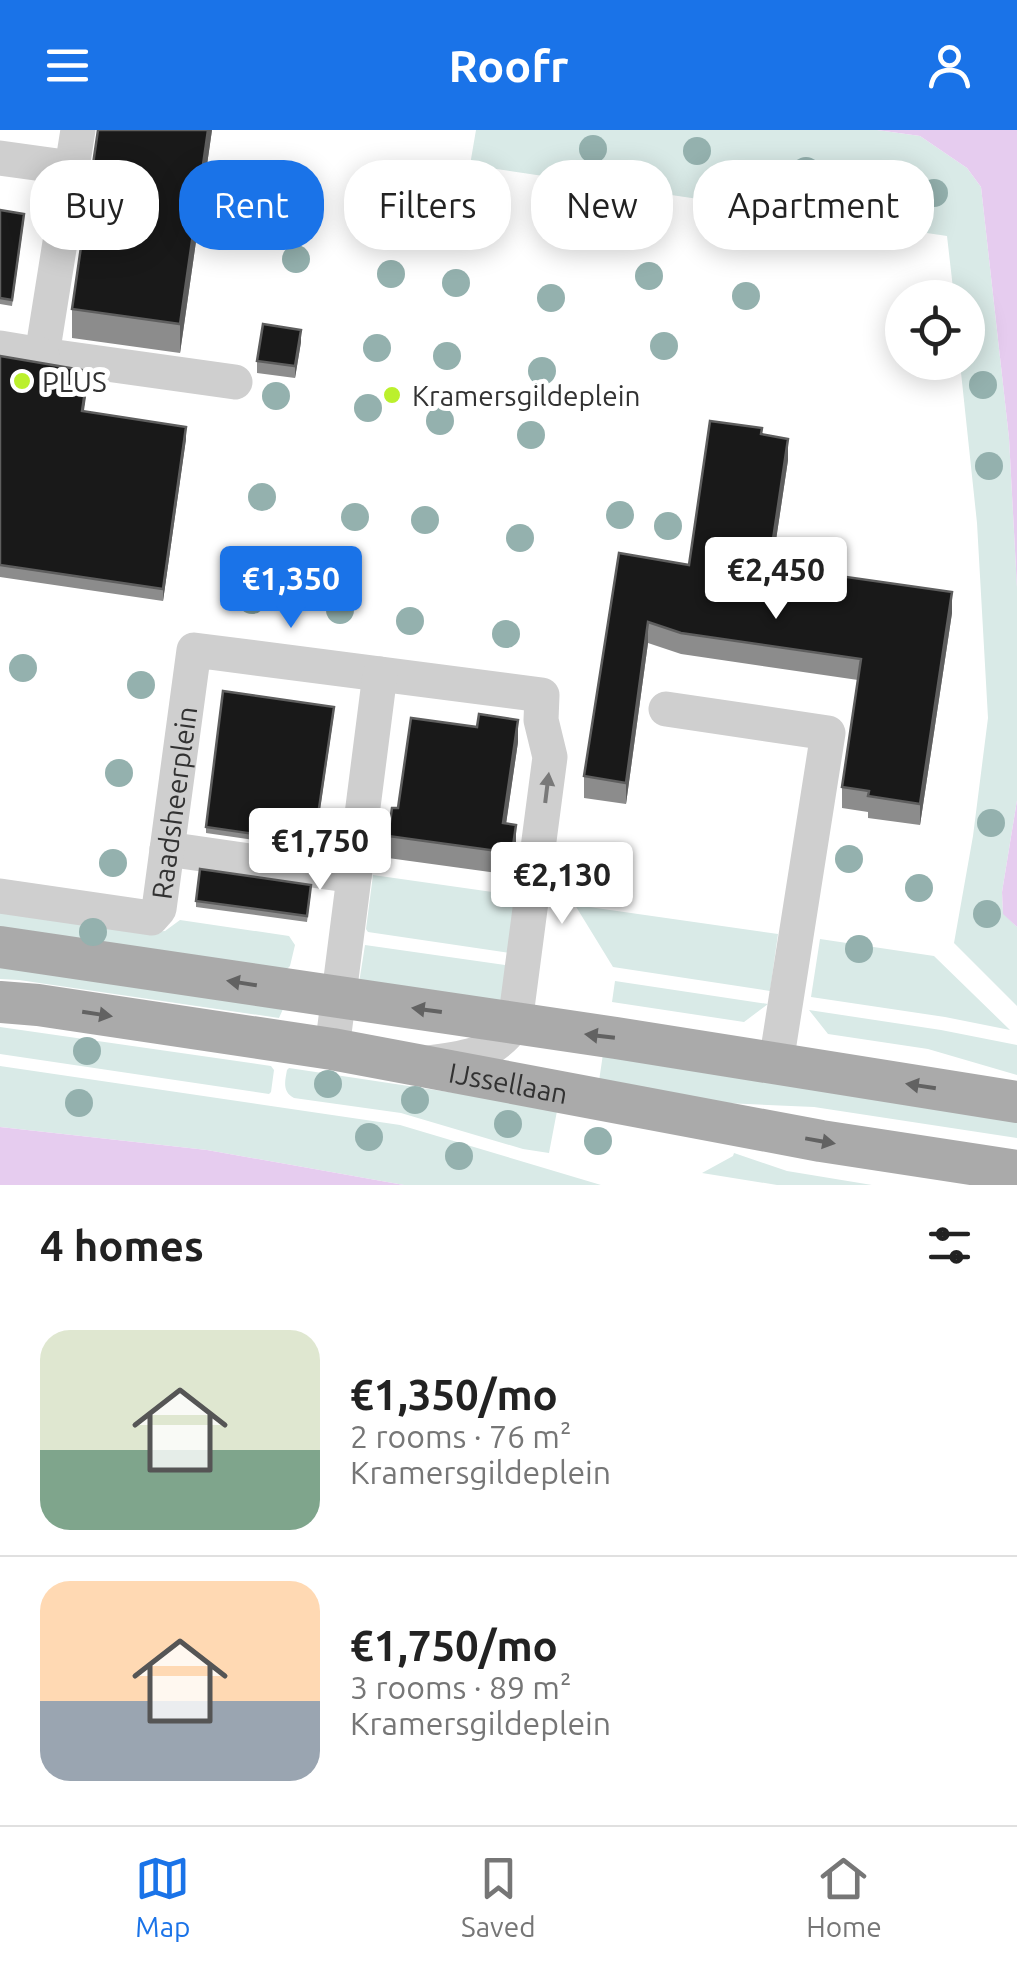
<!DOCTYPE html>
<meta charset="utf-8">
<style>
body{margin:0;font-family:Ubuntu,sans-serif;background:#f6f6f6;color:#222;height:100vh;display:flex;flex-direction:column;font-size:38px;white-space:nowrap}
*{box-sizing:border-box;margin:0}
p{font-size:32px;color:#767676}
.icon{flex:none;width:55px;height:55px;fill:none;stroke:currentColor;stroke-width:2;stroke-linecap:round;stroke-linejoin:round}
.map{position:relative;height:1055px;overflow:hidden}
.side{display:flex;flex-direction:column;background:#fff;flex:1}
.side>*{flex:none}
.hud{position:absolute;left:30px;top:30px;width:958px;height:90px;display:flex;gap:20px}
.buttons{position:absolute;left:885px;top:150px;display:grid;gap:20px}
.buttons a{display:grid;place-items:center;width:100px;height:100px;border-radius:50%;background:#fff;box-shadow:0 5px 25px #0003;font-size:50px}
.price{position:absolute;translate:-50% -85px;padding:0 22px;border-radius:10px;background:#fff;color:#222;font-size:32px;line-height:65px;filter:drop-shadow(0 2px 5px #0008)}
.price::after{content:'';position:absolute;left:50%;top:60px;width:30px;height:22px;margin-left:-15px;background:inherit;clip-path:polygon(0 0,100% 0,50% 100%)}
.price.on{background:#1a73e8;color:#fff}
ul{padding:0;list-style:none}
li{display:flex;align-items:center;gap:30px;height:250px;padding:0 40px}
li+li{border-top:2px solid #e0e0e0}
li span{display:grid;place-items:center;flex:none;width:280px;height:200px;border-radius:30px;color:#555}
li>.icon{margin-inline-start:auto}
span .icon{width:120px;height:120px;fill:#fffc;stroke-width:1}
li b{font-size:42px}
h2{display:flex;justify-content:space-between;align-items:center;height:120px;padding:0 40px;font-size:42px}
.tag{padding:0 35px;border-radius:40px;background:#fff;box-shadow:0 5px 25px #0003;font-size:35px;line-height:90px}
.tag.on{background:#1a73e8;color:#fff}
header{display:flex;justify-content:space-between;align-items:center;height:130px;padding:0 40px;background:#1a73e8;color:#fff;font-size:45px;font-weight:600}
.menu{display:flex;justify-content:space-around;align-items:center;height:140px;border-top:2px solid #e0e0e0;background:#fff;font-size:28px;color:#767676}
.menu a{display:grid;justify-items:center;gap:5px}
.menu .on{color:#1a73e8}
.map>svg:first-child{display:block}
.green{fill:#d9eae7}
.water{fill:#e6ccef}
.lines{fill:none;stroke-linecap:round;stroke-linejoin:round}
.minor{stroke:#cfcfcf;stroke-width:35}
.major{stroke:#aaa;stroke-width:42}
.tree{fill:#94b1ae}
.wall{fill:#8c8c8c}
.shaded-wall{fill:#5e5e5e}
.building{fill:#191919;stroke:#5e5e5e;stroke-width:2.5}
.oneway{fill:#797979}
.oneway2{fill:#626262}
.poi-dot{fill:#bbf02d;stroke:#fff;stroke-width:4}
.labels{text-anchor:middle;dominant-baseline:central;stroke-width:10;stroke-linejoin:round;paint-order:stroke}
.poi-label{font-size:28px;fill:#323232;stroke:#fff;text-anchor:start}
.street-label{font-size:28px;fill:#323232;stroke:#fff}
</style>
<header><svg class="icon" aria-label="menu" viewBox="0 0 24 24"><path d="M4 6h16M4 12h16M4 18h16"/></svg>Roofr<svg class="icon" aria-label="person" viewBox="0 0 24 24"><circle cx="12" cy="8" r="4"/><path d="M4 21q1-7 8-7t8 7"/></svg></header>
<div class="map">
<svg width="1017" height="1055" viewBox="0 0 1017 1055">
<rect width="100%" height="100%" fill="#fff"/>
<!-- green -->
<path class="green" d="M476 0H877L920 6 967 38 981 57 1009 308 1017 458V670L1002 762 1003 783 1017 797V876L954 813 973 706 988 588 977 393 960 233 968 232V168L954 167 947 106 470 35Z
M373 745 520 766 510 823 368 802 366 799Z
M575 775 778 804 770 861 613 837Z
M0 780 153 802 165 801 180 790 289 806 295 815 290 836 286 840 0 801Z
M820 809 934 826 1010 900 945 887 811 867Z
M365 815 505 835 506 859 499 873 359 853Z
M0 835 283 879 279 888 19 850 0 849Z
M615 851 768 874 744 892 612 872Z
M809 880 941 900 1017 915V945L928 919 828 904Z
M0 897 271 936 274 940 271 962 269 964 0 924Z
M603 924 1017 992V1008L814 977 725 973 599 951Z
M0 936 400 995 601 1055H404L207 1020 0 997Z
M289 938 555 978 557 981 549 1023 523 1019 401 983 294 968C282 962 285 951 287 940Z
M734 1023 787 1041 872 1055H777L702 1043 733 1026Z"/>
<!-- water -->
<path class="water" d="M877 0H1017V458L1009 308 981 57 967 38 920 6Z
M1017 670V797L1003 784 1002 762Z
M0 997 207 1020 404 1055H0Z"/>
<g class="lines">
<!-- minor -->
<g class="minor">
<path d="M78 0 42 225 235 252"/>
<path d="M0 28 72 38"/>
<path d="M0 218 42 225"/>
<path d="M666 579 828 603 776 933"/>
<path d="M167 719 354 746"/>
<path id="s1" d="M0 766 151 788 159 779 194 520 542 565 541 590 550 627 515 893C493 926 465 928 427 933"/>
<path d="M332 919 380 544"/>
</g>
<!-- major -->
<g class="major">
<path d="M0 817 616 908 1017 972"/>
<path id="s2" d="M0 872 38 875 332 919 821 1011 1017 1041"/>
</g>
</g>
<!-- trees -->
<g class="tree">
<circle cx="593" cy="19" r="14"/>
<circle cx="697" cy="21" r="14"/>
<circle cx="806" cy="41" r="14"/>
<circle cx="854" cy="47" r="14"/>
<circle cx="305" cy="58" r="14"/>
<circle cx="934" cy="63" r="14"/>
<circle cx="401" cy="68" r="14"/>
<circle cx="296" cy="129" r="14"/>
<circle cx="391" cy="144" r="14"/>
<circle cx="649" cy="146" r="14"/>
<circle cx="456" cy="153" r="14"/>
<circle cx="746" cy="166" r="14"/>
<circle cx="551" cy="168" r="14"/>
<circle cx="664" cy="216" r="14"/>
<circle cx="377" cy="218" r="14"/>
<circle cx="447" cy="226" r="14"/>
<circle cx="542" cy="241" r="14"/>
<circle cx="983" cy="255" r="14"/>
<circle cx="276" cy="266" r="14"/>
<circle cx="368" cy="278" r="14"/>
<circle cx="440" cy="291" r="14"/>
<circle cx="531" cy="305" r="14"/>
<circle cx="989" cy="336" r="14"/>
<circle cx="262" cy="367" r="14"/>
<circle cx="620" cy="385" r="14"/>
<circle cx="355" cy="387" r="14"/>
<circle cx="425" cy="390" r="14"/>
<circle cx="668" cy="396" r="14"/>
<circle cx="520" cy="408" r="14"/>
<circle cx="252" cy="470" r="14"/>
<circle cx="340" cy="480" r="14"/>
<circle cx="410" cy="491" r="14"/>
<circle cx="506" cy="504" r="14"/>
<circle cx="23" cy="538" r="14"/>
<circle cx="141" cy="555" r="14"/>
<circle cx="119" cy="643" r="14"/>
<circle cx="991" cy="693" r="14"/>
<circle cx="849" cy="729" r="14"/>
<circle cx="113" cy="733" r="14"/>
<circle cx="919" cy="758" r="14"/>
<circle cx="987" cy="784" r="14"/>
<circle cx="93" cy="802" r="14"/>
<circle cx="859" cy="819" r="14"/>
<circle cx="87" cy="921" r="14"/>
<circle cx="328" cy="954" r="14"/>
<circle cx="415" cy="970" r="14"/>
<circle cx="79" cy="973" r="14"/>
<circle cx="508" cy="994" r="14"/>
<circle cx="369" cy="1007" r="14"/>
<circle cx="598" cy="1011" r="14"/>
<circle cx="459" cy="1026" r="14"/>
</g>
<!-- wall -->
<path class="wall" d="M212 0 180 223 72 208V179Z
M0 80 24 90 12 176 0 174Z
M301 212 295 248 257 243V231Z
M0 226 88 253 83 282 186 309 163 471 0 447Z
M762 304 788 330 772 436 952 483 920 695 868 688V682L842 678V657L858 550 681 524 648 513 626 674 584 668V646L619 423 689 435Z
M334 583 318 693 319 699 317 719 206 703V697Z
M518 612 506 693 516 717 512 745 388 728V706L398 678Z
M311 761 307 792 196 777V771Z"/>
<!-- shaded-wall -->
<path class="shaded-wall" d="M208 0H212L180 223V194Z
M301 200V212L295 248V236Z
M88 241V253L82 294V281Z
M186 297V309L163 471V459Z
M788 309V330L769 457V436Z
M952 462V483L920 695V674Z
M648 492V513L626 674V653Z
M518 590V612L503 715V693Z
M516 695V717L512 745V723Z"/>
<!-- building -->
<path class="building" d="M98 0H208L180 194 72 179Z
M0 80 24 84 12 170 0 168Z
M263 194 301 200 295 236 257 231Z
M0 226 88 241 82 281 186 297 163 459 0 435Z
M710 291 762 298 761 304 788 309 769 436 952 462 920 674 868 666 869 661 842 657 861 529 681 503 648 492 626 653 584 646 619 423 689 435Z
M223 561 334 577 317 692 319 693 317 713 206 697Z
M479 584 518 590 503 693 516 695 512 723 388 706 392 678H398L411 588 477 597Z
M200 739 311 755 307 786 196 771Z"/>
<!-- one-way arrows -->
<defs><path id="oneway-solid" d="M-6-.8H1V-3.2L6.5 0L1 3.2V.8H-6Z" transform="scale(2.5)"/></defs>
<use class="oneway" href="#oneway-solid" transform="translate(547 658) rotate(-83)"/>
<g class="oneway2">
<use href="#oneway-solid" transform="translate(242 853) rotate(-171)"/>
<use href="#oneway-solid" transform="translate(427 880) rotate(-172)"/>
<use href="#oneway-solid" transform="translate(97 884) rotate(9)"/>
<use href="#oneway-solid" transform="translate(600 906) rotate(-173)"/>
<use href="#oneway-solid" transform="translate(921 956) rotate(-171)"/>
<use href="#oneway-solid" transform="translate(820 1011) rotate(10)"/>
</g>
<!-- markers -->
<g class="poi-dot">
<circle cx="22" cy="251" r="10"/>
<circle cx="392" cy="265" r="10"/>
</g>
<g class="labels">
<!-- poi labels -->
<g class="poi-label">
<text x="42" y="251">PLUS</text>
<text x="412" y="265">Kramersgildeplein</text>
</g>
<!-- street labels -->
<g class="street-label">
<text stroke="none"><textPath href="#s1" startOffset="272">Raadsheerplein</textPath></text>
<text stroke="none"><textPath href="#s2" startOffset="515">IJssellaan</textPath></text>
</g>
</g>
</svg>
<div class="buttons">
<a><svg class="icon" aria-label="locate" viewBox="0 0 24 24"><circle cx="12" cy="12" r="6"/><path d="M12 2v4M12 18v4M2 12h4M18 12h4"/></svg></a>
</div>
<b class="price" style="left:776px;top:492px">€2,450</b>
<b class="price on" style="left:291px;top:501px">€1,350</b>
<b class="price" style="left:320px;top:763px">€1,750</b>
<b class="price" style="left:562px;top:797px">€2,130</b>
<div class="hud">
<a class="tag">Buy</a>
<a class="tag on">Rent</a>
<a class="tag">Filters</a>
<a class="tag">New</a>
<a class="tag">Apartment</a>
</div>
</div>
<section class="side">
<h2>4 homes<svg class="icon" aria-label="filters" viewBox="0 0 24 24"><path d="M4 7h16M4 17h16"/><circle cx="9" cy="7" r="2"/><circle cx="15" cy="17" r="2"/></svg></h2>
<ul>
<li><span style="background:linear-gradient(#dfe7d0 60%,#7fa58c 0)"><svg class="icon" aria-label="home" viewBox="0 0 24 24"><path d="M3 11l9-7 9 7M6 9v11h12V9"/></svg></span><div><b>€1,350/mo</b><p>2 rooms · 76 m²</p><p>Kramersgildeplein</p></div></li>
<li><span style="background:linear-gradient(#ffd9b3 60%,#9aa5b1 0)"><svg class="icon" aria-label="home" viewBox="0 0 24 24"><path d="M3 11l9-7 9 7M6 9v11h12V9"/></svg></span><div><b>€1,750/mo</b><p>3 rooms · 89 m²</p><p>Kramersgildeplein</p></div></li>
</ul>
</section>
<nav class="menu">
<a class="on"><svg class="icon" aria-label="map" viewBox="0 0 24 24"><path d="M3 6l6-2 6 2 6-2v14l-6 2-6-2-6 2zM9 4v14M15 6v14"/></svg>Map</a>
<a><svg class="icon" aria-label="saved" viewBox="0 0 24 24"><path d="M7 4h10v16l-5-4-5 4z"/></svg>Saved</a>
<a><svg class="icon" aria-label="home" viewBox="0 0 24 24"><path d="M3 11l9-7 9 7M6 9v11h12V9"/></svg>Home</a>
</nav>
